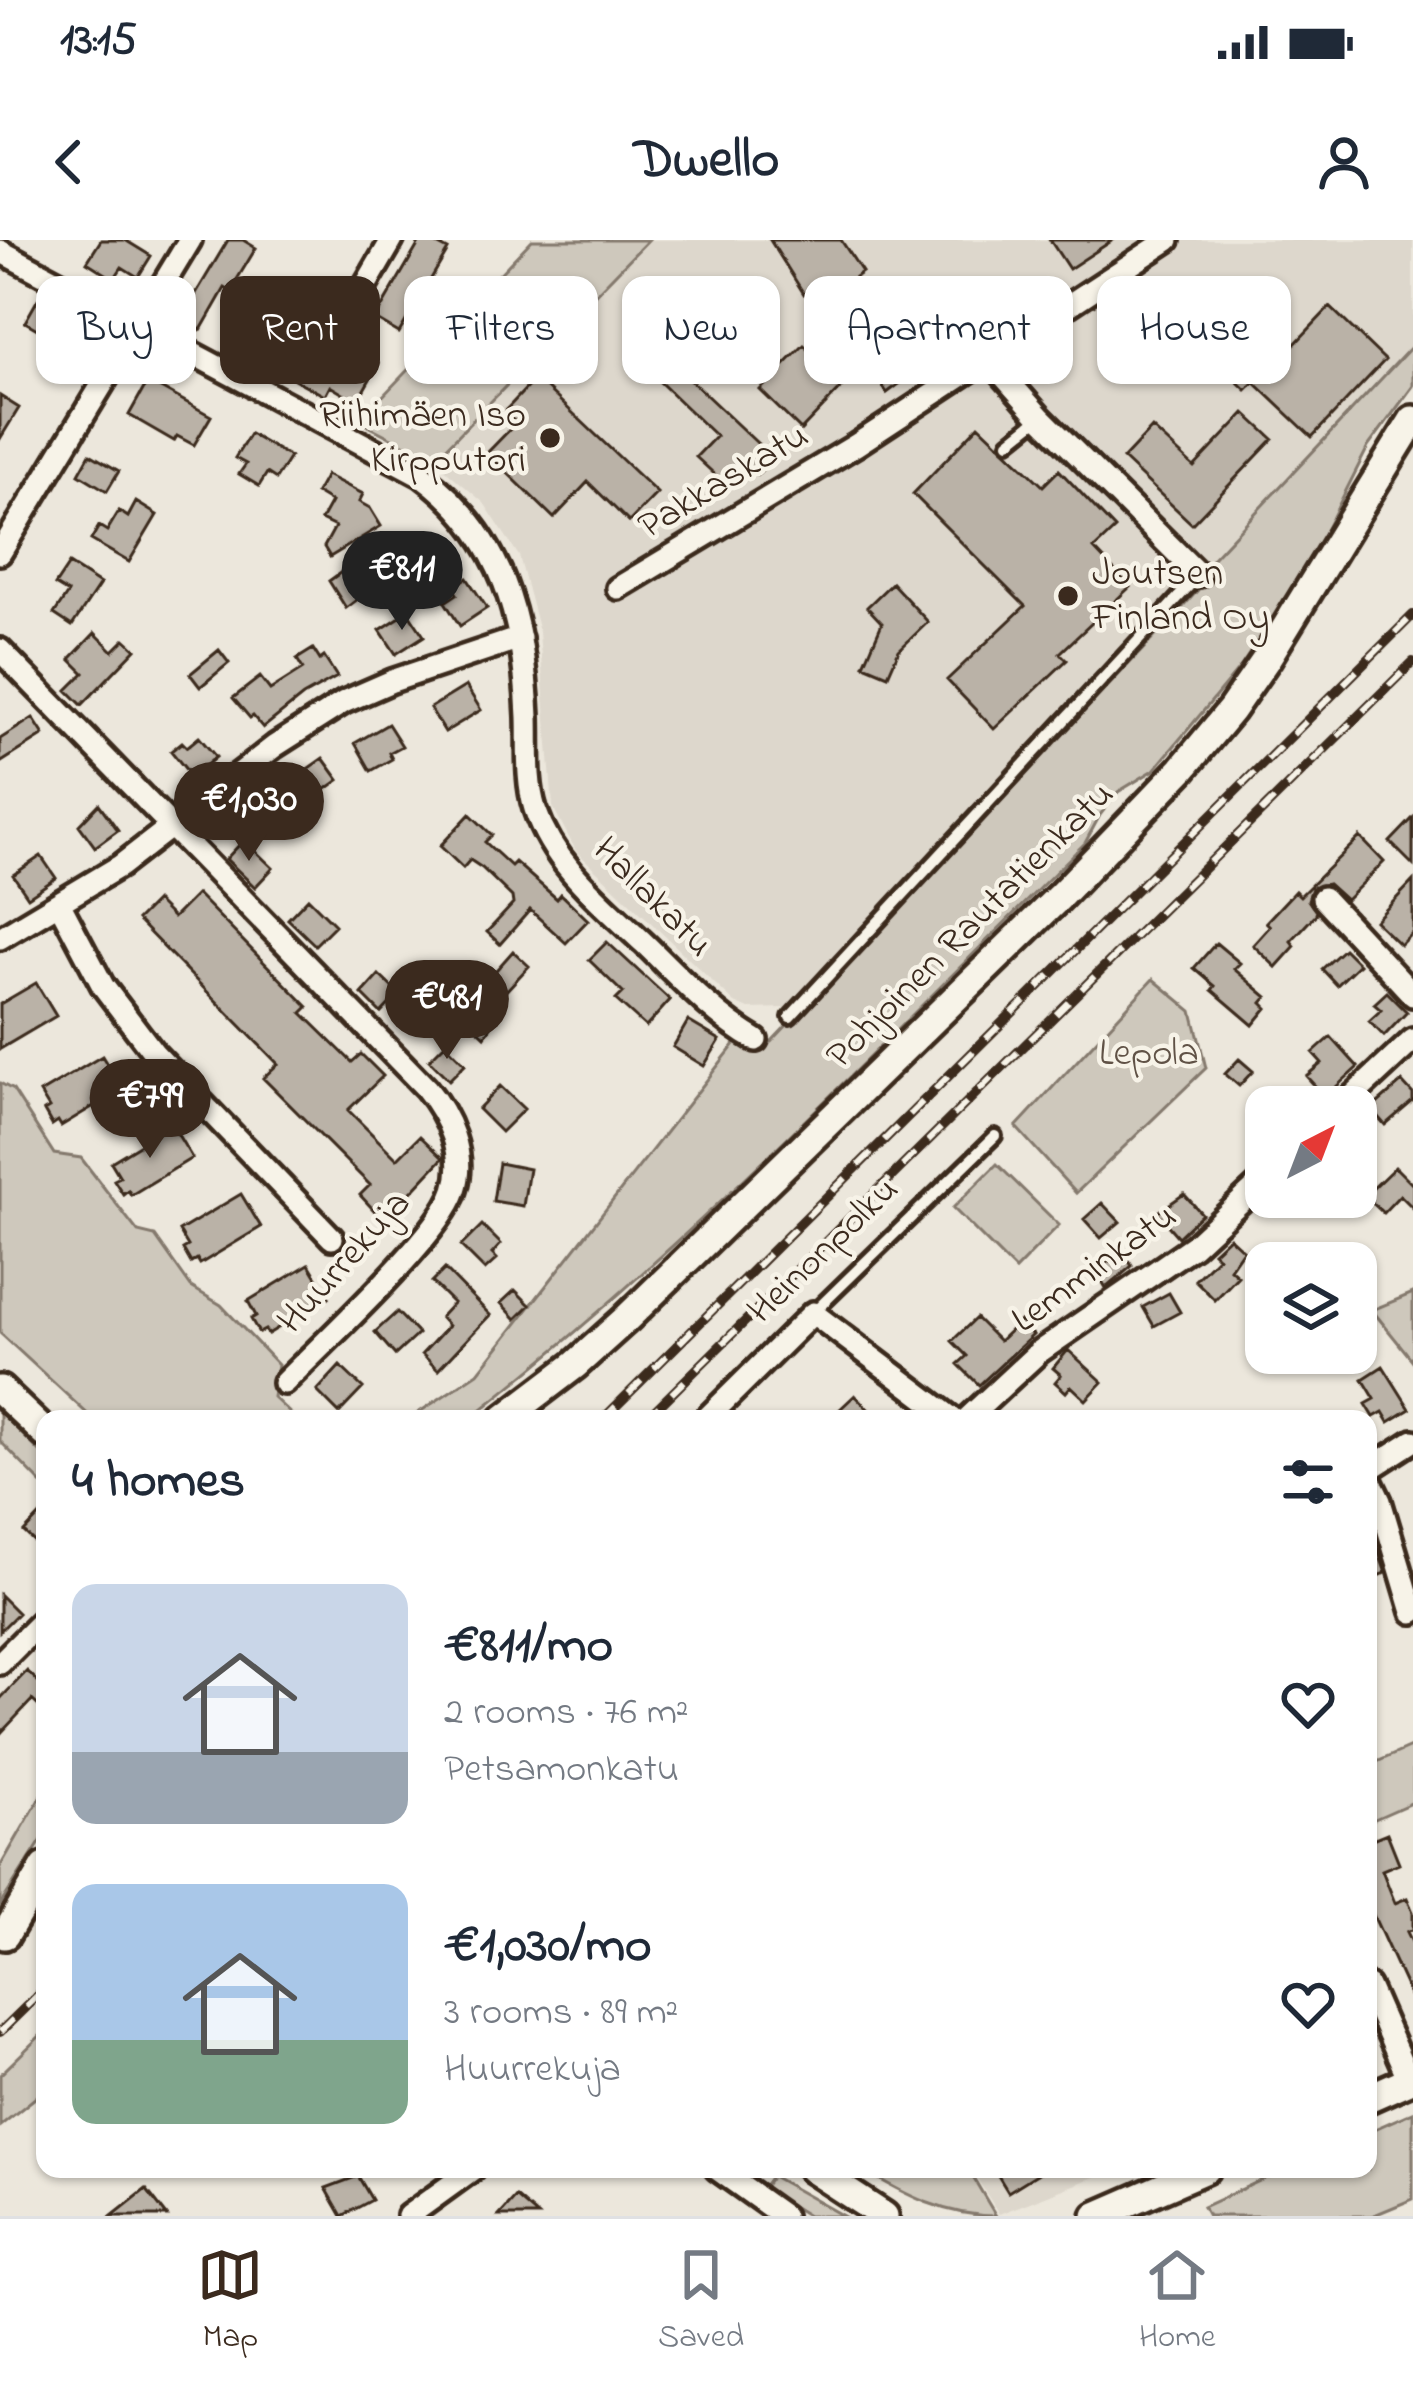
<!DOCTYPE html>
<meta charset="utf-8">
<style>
body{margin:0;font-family:"Indie Flower",sans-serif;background:#f2f2f3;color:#1f2937;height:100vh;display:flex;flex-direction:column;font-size:45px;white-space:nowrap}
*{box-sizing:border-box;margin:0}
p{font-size:39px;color:#747a83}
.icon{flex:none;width:66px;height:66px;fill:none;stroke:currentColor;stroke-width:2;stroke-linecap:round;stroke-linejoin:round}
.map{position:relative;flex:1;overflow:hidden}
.drawer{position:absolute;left:36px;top:1170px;width:1341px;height:768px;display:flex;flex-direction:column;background:#fff;border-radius:24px;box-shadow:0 3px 9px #0004}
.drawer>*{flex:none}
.banner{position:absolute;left:36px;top:36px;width:1341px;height:108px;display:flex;gap:24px}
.needle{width:78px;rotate:42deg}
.fabs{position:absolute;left:1245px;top:846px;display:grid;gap:24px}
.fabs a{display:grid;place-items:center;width:132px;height:132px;border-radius:24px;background:#fff;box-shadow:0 3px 9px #0004;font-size:60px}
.price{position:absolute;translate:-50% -102px;padding:0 27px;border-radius:42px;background:#3b2a1e;color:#fff;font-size:39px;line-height:78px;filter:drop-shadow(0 3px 6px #0008)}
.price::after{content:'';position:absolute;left:50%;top:72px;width:36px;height:27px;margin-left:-18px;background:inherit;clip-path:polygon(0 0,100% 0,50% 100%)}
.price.on{background:#222;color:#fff}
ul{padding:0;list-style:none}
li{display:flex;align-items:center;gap:36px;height:300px;padding:0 36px}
li span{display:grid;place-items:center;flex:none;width:336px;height:240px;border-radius:24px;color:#555}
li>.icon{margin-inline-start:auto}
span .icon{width:144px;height:144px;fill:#fffc;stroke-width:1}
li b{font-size:51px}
h2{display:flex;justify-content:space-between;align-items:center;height:144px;padding:0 36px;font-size:51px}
.tag{padding:0 42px;border-radius:24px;background:#fff;box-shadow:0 3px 9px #0004;font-size:42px;line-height:108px}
.tag.on{background:#3b2a1e;color:#fff}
.status{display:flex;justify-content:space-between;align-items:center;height:84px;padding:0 60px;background:#fff;direction:ltr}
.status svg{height:33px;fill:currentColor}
header{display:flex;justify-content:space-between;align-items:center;height:156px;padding:0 36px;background:#fff;font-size:54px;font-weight:800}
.dock{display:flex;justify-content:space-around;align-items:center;height:168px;border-top:3px solid #e0e1e3;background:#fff;font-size:33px;color:#747a83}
.dock a{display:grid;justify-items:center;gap:6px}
.dock .on{color:#3b2a1e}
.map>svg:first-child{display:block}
.built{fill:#ddd7cc}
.green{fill:#cec8bc;stroke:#84796d;stroke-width:3}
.building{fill:#bab2a7;stroke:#3b2a1e;stroke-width:3}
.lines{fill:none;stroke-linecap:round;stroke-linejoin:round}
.lane-casing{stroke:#3b2a1e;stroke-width:20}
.street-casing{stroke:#3b2a1e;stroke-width:30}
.secondary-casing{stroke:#3b2a1e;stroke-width:36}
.lane{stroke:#f7f3e8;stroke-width:10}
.street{stroke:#f7f3e8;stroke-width:21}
.secondary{stroke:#f7f3e8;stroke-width:27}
.rail-casing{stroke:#3b2a1e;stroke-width:10}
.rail{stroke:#f7f3e8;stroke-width:6;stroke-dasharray:18;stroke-linecap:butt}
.poi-dot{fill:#3b2a1e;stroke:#f7f3e8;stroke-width:4.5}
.labels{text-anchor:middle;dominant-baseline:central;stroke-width:9;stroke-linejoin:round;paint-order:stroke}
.poi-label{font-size:39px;fill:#3b2a1e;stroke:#f7f3e8;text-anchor:end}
.street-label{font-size:39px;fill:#3b2a1e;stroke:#f7f3e8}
.park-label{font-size:39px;fill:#605246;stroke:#f7f3e8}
</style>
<div class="status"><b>13:15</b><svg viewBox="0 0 49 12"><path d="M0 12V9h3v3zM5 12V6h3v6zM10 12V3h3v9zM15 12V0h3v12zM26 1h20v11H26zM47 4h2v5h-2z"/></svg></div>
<header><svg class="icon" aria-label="back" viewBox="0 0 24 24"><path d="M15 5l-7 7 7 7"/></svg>Dwello<svg class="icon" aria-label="person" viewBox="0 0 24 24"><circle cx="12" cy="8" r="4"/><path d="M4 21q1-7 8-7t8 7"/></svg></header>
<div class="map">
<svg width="1413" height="1976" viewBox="0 0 1413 1976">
<rect width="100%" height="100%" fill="#ece7dc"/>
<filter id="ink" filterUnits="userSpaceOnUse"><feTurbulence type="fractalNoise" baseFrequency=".00833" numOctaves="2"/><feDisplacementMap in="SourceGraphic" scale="24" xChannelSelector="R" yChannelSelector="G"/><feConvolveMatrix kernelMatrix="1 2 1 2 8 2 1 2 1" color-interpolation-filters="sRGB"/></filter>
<g filter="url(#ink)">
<!-- built -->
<path class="built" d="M648 0H1413V105L1199 333 1171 376 923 645 785 768 749 769 735 763 576 611 553 567 539 392 519 316 484 263 434 220Z
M971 1929H1115L999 1974Z"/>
<!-- green -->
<path class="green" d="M532 0H648L434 220 359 181Z
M1413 105V146L1368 207 1309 324 1241 426 1154 530 1118 552 1100 575 1085 603C887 798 695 1001 477 1173L466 1179H409L478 1133 738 800 749 805 771 802 1183 367 1198 350 1199 333Z
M1153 739 1192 771 1206 828 1076 953 1016 887Z
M0 843 13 850 54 914 81 918 138 992 155 996 191 1047 221 1065 278 1125 273 1157 296 1179H93L0 1093Z
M997 924 1059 985 1015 1030 953 968Z
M1413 1053V1121L1372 1070Z
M0 1172 45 1217V1247L0 1201Z
M1413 1506V1562L1368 1582V1526Z
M45 1549V1595L0 1665V1627Z
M45 1791V1850L0 1886V1835Z
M1413 1872V1959L1372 1976H1208L1203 1967 1286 1929H1368V1892Z
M862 1929H968L996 1976C945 1976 905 1955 862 1929Z
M772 1936 843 1976H808L763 1948Z"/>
<!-- building -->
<path class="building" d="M101 0H125L151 16 138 37 122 27 114 39 87 22Z
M228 0H243L256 8 230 51 225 48 201 90 177 76 191 52 195 55Z
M421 0H429L448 10 399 93 375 79Z
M770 0H841L862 32 855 37 894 98 930 74 950 106 887 153 874 132 867 136 812 49 804 54Z
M1050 0H1113L1069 29Z
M1190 48 1274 126 1330 67 1385 120 1312 197 1254 142 1246 150 1166 74Z
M296 57 328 76 304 116 334 133 349 106 379 123 357 162 330 146 325 156 259 120 272 98 258 89 273 65 287 73Z
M38 59 64 69 62 74 65 77 53 98 25 82Z
M653 105 773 218 757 235 743 221 723 242 696 217 716 196 638 121Z
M804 105 845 144 801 190 760 150Z
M536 138 657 253 629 282 588 242 554 278 487 213 516 183 504 172Z
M148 141 211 176 194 205 177 196 174 201 129 175Z
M0 156 19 168 0 199Z
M1245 173 1273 199 1192 284 1123 219 1152 188 1194 227Z
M979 185 1043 246 1059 230 1115 289 1094 309 1130 347 1060 413 1067 420 994 489 947 440 1025 366 913 254Z
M250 194 290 217 276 239 267 233 259 246 239 234 246 224 235 218Z
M90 214 119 231 107 251 79 234Z
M326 235 363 254 359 262 370 268 381 286 330 317 324 307 335 287 321 280 331 262 316 253Z
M136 262 157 275 129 322 91 300 99 286 107 291 119 271 128 277Z
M69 324 100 344 72 386 54 374 68 353 55 345Z
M344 330 362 356 346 368 329 341Z
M467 338 487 368 460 386 445 362 457 354 453 347Z
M892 343 928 382 899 410 888 435 864 425 882 383 867 367Z
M408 372 424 396 396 414 380 390Z
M95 393 113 411 125 399 136 409 82 465 67 450 84 433 70 419Z
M313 409 320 420 324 417 337 437 303 456 263 488 253 476 250 478 233 458 260 437 270 450 303 429 297 419Z
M219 410 229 423 200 447 190 434Z
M466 446 481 470 445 492 430 468Z
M33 478 44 495 0 523V499Z
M388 484 402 506 389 513 392 519 371 531 355 503Z
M199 497 216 517 192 537 171 511 182 502 187 507Z
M323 518 339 540 312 559 296 537Z
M99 564 118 590 95 607 79 585Z
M470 574 492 595 485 602 511 626 515 622 557 659 561 654 588 680 566 703 530 670 500 704 487 692 513 664 512 657 482 628 470 620 463 628 440 606Z
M1413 578V625L1390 602Z
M1360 597 1384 622 1346 660 1328 644 1312 648 1308 660 1317 673 1291 701 1295 706 1276 727 1253 705 1270 686 1266 682 1295 651 1300 656Z
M244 600 273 628 255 647 226 619Z
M41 616 56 638 28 657 13 635Z
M1413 641V692L1400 705 1375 681Z
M197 654 308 767 302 773 352 822 361 814 383 836 348 870 397 919 420 896 443 918 384 981 360 955 370 945 263 838 278 824 137 680 156 661 173 678Z
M308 658 335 685 315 705 288 679Z
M607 702 670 760 646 787 616 760 623 753 589 720Z
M1216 703 1240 723 1234 729 1267 757 1262 763 1267 768 1253 785 1212 750 1215 746 1194 728Z
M1344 709 1359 724 1337 745 1322 729Z
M513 711 529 726 505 752 489 738Z
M379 735 399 754 381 773 362 754Z
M36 743 56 776 0 809V764Z
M1387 752 1407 772 1384 796 1369 781 1381 770 1374 764Z
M480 762 497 778 485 796 465 777Z
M688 781 720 800 704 826 673 807Z
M1331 797 1358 827 1325 857 1306 836 1322 823 1313 813Z
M445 804 465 824 449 840 429 820Z
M102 816 122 849 61 886 58 881 52 885 44 871 49 868 40 853Z
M1239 819 1253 831 1239 846 1225 834Z
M1402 842 1413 854V861L1385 885 1371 869Z
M500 846 524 869 501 892 478 869Z
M1278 850 1296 867H1261Z
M172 885 192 918 131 955 128 950 123 954 114 940 120 937 111 922Z
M499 923 529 929 523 966 493 961Z
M1395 927 1413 945V968L1400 955 1383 973 1365 956Z
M241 954 261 987 200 1024 197 1019 191 1023 183 1009 188 1006 179 991Z
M1184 954 1202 974 1178 997 1157 973Z
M1102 963 1120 982 1101 998 1084 979Z
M482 985 501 1004 492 1014 497 1019 485 1030 461 1006Z
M1229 997 1243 1010 1230 1029 1238 1036 1215 1060 1195 1040 1218 1017 1213 1012Z
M1124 1013 1132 1026 1106 1048 1095 1029Z
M309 1024 329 1057 268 1094 265 1090 259 1093 251 1079 256 1076 248 1061Z
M445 1029 490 1075 438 1130 422 1114 448 1086 440 1077 453 1063 432 1042Z
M515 1050 530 1065 516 1079 501 1063Z
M1169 1053 1180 1072 1154 1086 1143 1067Z
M397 1072 418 1094 395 1115 375 1092Z
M976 1078 999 1101 1020 1081 1033 1095 979 1145 958 1124 967 1116 952 1101Z
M1068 1110 1103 1142 1086 1160 1071 1146 1066 1152 1055 1142 1061 1135 1053 1128Z
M340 1126 363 1148 339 1173 317 1151Z
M1383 1126 1410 1169 1389 1182 1383 1172 1374 1177 1366 1164 1375 1159 1363 1139Z
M855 1155 869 1170 860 1179H846L838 1171Z
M45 1270V1312L24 1292Z
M1368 1282 1386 1333 1368 1339Z
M0 1355 18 1373 0 1391Z
M27 1431 45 1448V1472L32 1460 0 1494V1459Z
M1387 1593 1399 1623 1382 1630 1395 1663 1407 1658 1413 1672V1689L1407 1692 1413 1704V1762L1368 1664V1597L1370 1600Z
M994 1929H1045L1008 1952Z
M358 1936 372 1960 342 1976 326 1948Z
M146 1949 167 1976H112Z
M516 1957 538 1976H499Z"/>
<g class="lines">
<defs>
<path id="lane" d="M1009 202 1039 178
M790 777 1199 335
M813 1073 995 896"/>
<path id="street" d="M0 11 421 235C504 296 524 379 528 477 529 507 526 540 535 569 554 626 603 664 645 704 680 738 713 775 756 800
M353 67 392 0
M987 117 1040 177 1199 335
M0 313 190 0
M618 348 856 205 1168 0
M0 410 426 848C448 875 467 914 455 950 441 995 322 1104 284 1143
M1323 658 1413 755
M59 663 103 746 154 813 332 998
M0 698 120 626 275 506 344 462 392 441 520 398
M1341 867 1413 800
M706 1179 813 1073 953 1179
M967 1179 1039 1112 1193 1006 1266 938
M1368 1230 1413 1201
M1368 1236 1380 1261 1413 1372
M0 1423 45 1378
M1368 1746 1409 1840
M717 1929 783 1976
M408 1976 473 1929"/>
<path id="secondary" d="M0 1150 45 1193
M504 1179 575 1125 626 1079 1059 657 1182 529 1231 470 1267 418 1413 180
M5 1695 45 1627
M1368 1858 1413 1838
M812 1929 884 1976
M1097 1976 1205 1929"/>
</defs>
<!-- lane casing -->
<use href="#lane" class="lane-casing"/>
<!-- street casing -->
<use href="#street" class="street-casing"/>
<!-- secondary casing -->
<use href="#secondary" class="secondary-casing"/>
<!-- lane -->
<use href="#lane" class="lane"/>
<!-- street -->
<use href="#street" class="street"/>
<!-- secondary -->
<use href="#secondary" class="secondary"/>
<defs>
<path id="rail" d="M603 1179 1413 375
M646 1179 1413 422
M0 1792 45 1748"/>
</defs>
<!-- rail casing -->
<use href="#rail" class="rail-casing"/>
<!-- rail -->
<use href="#rail" class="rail"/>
</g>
</g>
<!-- markers -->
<g class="poi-dot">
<circle cx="550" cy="198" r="12"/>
<circle cx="1068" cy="356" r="12"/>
</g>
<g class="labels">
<!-- poi labels -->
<g class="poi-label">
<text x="526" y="176">Riihimäen Iso<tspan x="526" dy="45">Kirpputori</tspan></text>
<text x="1092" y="334" text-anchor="start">Joutsen<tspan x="1092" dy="45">Finland Oy</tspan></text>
</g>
<!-- street labels -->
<g class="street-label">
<text transform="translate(724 242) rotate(-31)">Pakkaskatu</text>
<text transform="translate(652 658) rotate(45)">Hallakatu</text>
<text transform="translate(971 686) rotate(-45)">Pohjoinen Rautatienkatu</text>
<text transform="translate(824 1011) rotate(-44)">Heinonpolku</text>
<text transform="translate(345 1023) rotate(-48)">Huurrekuja</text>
<text transform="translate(1095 1029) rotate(-36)">Lemminkatu</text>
</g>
<!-- park labels -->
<g class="park-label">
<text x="1149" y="814">Lepola</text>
</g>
</g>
</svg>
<div class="fabs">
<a><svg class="needle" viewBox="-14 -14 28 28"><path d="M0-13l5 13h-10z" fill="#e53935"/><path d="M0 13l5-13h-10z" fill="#747a83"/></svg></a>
<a><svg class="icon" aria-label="layers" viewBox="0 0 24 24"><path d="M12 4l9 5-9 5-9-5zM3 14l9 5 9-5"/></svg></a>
</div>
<b class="price on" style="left:402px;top:393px">€811</b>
<b class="price" style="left:249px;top:624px">€1,030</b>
<b class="price" style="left:447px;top:822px">€481</b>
<b class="price" style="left:150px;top:921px">€799</b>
<div class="banner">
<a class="tag">Buy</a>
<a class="tag on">Rent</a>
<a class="tag">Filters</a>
<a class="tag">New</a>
<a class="tag">Apartment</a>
<a class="tag">House</a>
</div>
<section class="drawer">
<h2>4 homes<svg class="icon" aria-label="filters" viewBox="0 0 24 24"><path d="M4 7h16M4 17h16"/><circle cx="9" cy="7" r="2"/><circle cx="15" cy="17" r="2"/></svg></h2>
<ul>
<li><span style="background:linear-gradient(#c9d6e8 70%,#9aa5b1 0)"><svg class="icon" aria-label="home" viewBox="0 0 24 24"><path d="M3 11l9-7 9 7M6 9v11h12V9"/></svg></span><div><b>€811/mo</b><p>2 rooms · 76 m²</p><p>Petsamonkatu</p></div><svg class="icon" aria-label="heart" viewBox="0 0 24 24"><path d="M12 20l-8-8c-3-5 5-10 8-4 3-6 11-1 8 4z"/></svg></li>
<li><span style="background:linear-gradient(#a9c7e8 65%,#7fa58c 0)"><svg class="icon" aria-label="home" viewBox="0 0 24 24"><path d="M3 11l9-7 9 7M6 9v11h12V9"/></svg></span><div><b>€1,030/mo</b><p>3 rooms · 89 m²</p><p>Huurrekuja</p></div><svg class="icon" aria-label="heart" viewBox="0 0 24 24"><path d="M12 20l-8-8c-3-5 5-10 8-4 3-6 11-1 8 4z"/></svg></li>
</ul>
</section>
</div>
<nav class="dock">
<a class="on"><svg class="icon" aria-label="map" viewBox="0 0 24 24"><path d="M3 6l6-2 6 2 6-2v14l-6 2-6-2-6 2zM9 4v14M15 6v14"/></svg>Map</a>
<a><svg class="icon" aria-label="saved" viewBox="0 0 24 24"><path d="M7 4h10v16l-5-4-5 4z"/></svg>Saved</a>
<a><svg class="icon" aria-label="home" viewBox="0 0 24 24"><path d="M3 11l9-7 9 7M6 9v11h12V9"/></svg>Home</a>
</nav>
